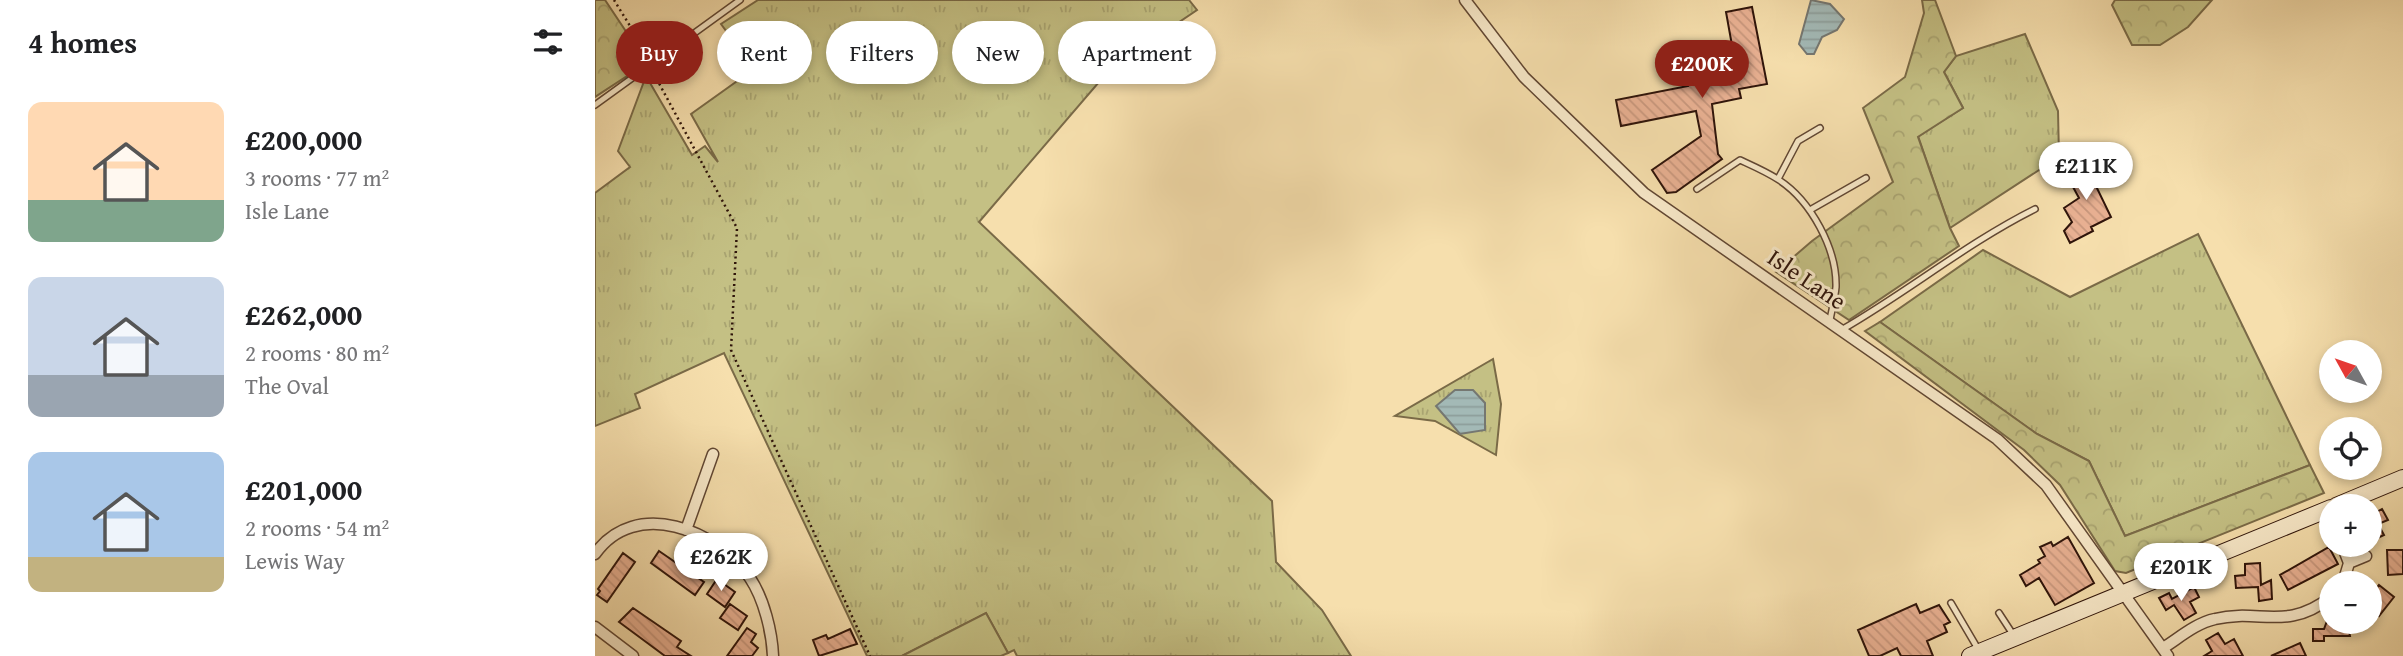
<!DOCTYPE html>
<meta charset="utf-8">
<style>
body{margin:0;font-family:"Gentium Book Plus",serif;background:#f2f2f2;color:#202124;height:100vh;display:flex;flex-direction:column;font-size:26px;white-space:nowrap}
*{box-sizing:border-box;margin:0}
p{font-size:23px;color:#757577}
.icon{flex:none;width:38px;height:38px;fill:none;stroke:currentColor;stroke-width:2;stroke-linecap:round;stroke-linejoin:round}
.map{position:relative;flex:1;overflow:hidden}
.details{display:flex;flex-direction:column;background:#fff;width:595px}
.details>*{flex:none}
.hud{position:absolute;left:21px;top:21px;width:665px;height:63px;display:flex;gap:14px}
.needle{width:46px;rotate:310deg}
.tools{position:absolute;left:1724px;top:340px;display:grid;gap:14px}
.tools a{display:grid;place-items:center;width:63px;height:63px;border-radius:50%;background:#fff;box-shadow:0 4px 10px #0003;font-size:35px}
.price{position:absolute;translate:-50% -60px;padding:0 16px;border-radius:24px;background:#fff;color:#222;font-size:23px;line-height:46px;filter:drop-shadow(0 2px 4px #0008)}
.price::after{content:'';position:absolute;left:50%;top:42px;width:21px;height:16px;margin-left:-10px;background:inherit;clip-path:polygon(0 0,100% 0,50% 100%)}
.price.on{background:#8f2418;color:#fff}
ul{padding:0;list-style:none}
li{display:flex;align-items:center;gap:21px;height:175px;padding:0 28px}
li span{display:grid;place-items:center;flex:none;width:196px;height:140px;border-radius:14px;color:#555}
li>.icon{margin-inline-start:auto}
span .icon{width:84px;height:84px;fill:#fffc;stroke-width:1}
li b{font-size:30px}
h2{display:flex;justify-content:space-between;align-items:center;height:84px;padding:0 28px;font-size:30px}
.tag{padding:0 24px;border-radius:32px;background:#fff;box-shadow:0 4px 10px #0003;font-size:24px;line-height:63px}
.tag.on{background:#8f2418;color:#fff}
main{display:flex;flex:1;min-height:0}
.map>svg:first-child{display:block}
.grass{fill:url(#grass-tufts);stroke:#7a6a47;stroke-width:2}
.forest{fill:url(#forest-crowns);stroke:#7a6a47;stroke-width:2}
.garden{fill:#c4c084;stroke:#7a6a47;stroke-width:2}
.water{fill:url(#water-rules);stroke:#757771;stroke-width:2}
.building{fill:url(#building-back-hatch);stroke:#2f140a;stroke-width:2}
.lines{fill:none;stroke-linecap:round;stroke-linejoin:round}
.service-casing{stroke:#614733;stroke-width:8}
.minor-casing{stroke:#614733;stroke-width:13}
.secondary-casing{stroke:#2f140a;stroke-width:18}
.path{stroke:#2f140a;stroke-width:2.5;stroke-dasharray:2 3.5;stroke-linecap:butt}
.service{stroke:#f9eaca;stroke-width:5}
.minor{stroke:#f9eaca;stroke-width:10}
.secondary{stroke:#f9eaca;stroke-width:16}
.labels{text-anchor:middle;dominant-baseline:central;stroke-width:6;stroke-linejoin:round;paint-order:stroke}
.street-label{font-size:24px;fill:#2f140a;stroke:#f9eaca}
</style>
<main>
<section class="details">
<h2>4 homes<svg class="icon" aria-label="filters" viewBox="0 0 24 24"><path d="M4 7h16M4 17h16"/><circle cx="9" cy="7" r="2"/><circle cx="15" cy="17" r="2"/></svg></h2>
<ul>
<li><span style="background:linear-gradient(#ffd9b3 70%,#7fa58c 0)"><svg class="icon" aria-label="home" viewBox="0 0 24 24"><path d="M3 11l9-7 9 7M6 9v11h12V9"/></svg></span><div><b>£200,000</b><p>3 rooms · 77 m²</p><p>Isle Lane</p></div></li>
<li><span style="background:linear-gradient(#c9d6e8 70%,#9aa5b1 0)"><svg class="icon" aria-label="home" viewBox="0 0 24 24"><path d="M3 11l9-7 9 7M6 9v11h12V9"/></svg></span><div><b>£262,000</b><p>2 rooms · 80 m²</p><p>The Oval</p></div></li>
<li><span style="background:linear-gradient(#a9c7e8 75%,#c2b280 0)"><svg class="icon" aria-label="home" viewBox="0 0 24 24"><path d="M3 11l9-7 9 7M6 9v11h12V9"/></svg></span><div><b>£201,000</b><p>2 rooms · 54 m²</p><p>Lewis Way</p></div></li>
</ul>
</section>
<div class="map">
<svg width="1808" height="656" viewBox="0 0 1808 656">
<defs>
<pattern id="grass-tufts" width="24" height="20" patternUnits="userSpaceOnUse" patternTransform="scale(1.75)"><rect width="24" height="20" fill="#c4c084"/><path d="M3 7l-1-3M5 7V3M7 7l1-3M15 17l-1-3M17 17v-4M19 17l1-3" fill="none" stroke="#a9a471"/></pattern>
<pattern id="forest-crowns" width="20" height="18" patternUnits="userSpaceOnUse" patternTransform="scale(1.75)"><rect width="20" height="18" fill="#c4c084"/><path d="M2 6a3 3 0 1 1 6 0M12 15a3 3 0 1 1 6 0" fill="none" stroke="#a9a471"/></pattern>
<pattern id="water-rules" width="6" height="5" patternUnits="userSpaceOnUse" patternTransform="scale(1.75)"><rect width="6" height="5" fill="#a3b9b6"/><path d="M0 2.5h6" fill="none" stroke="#8d9e9b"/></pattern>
<pattern id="building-back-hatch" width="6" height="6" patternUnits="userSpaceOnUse" patternTransform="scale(1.75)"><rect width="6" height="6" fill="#e9b193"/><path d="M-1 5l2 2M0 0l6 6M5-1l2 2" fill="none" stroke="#c8977d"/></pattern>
</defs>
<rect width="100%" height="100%" fill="#f6dfad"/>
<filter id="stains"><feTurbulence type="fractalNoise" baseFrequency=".00286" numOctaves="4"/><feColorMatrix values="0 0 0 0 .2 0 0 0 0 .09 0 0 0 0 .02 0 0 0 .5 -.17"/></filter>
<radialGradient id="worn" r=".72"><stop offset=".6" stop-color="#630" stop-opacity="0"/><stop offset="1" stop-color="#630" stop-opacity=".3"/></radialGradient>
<!-- grass -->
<path class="grass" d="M163 0H594L602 10 516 68 384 222 677 501 681 562 727 610 756 656H422L419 650 413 653 391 613 307 656H272L129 353 40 394 45 408 0 426V193L35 167 23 151 51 76 97 155 110 146 123 162 96 114 159 69 126 24Z
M1430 34 1463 111 1464 157 1355 228 1323 136 1368 108 1349 72 1361 56Z
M1603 234 1715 465 1530 536 1494 461 1442 434 1285 322 1388 250 1475 297Z
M898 359 906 404 901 455 840 421 800 416Z"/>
<!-- forest -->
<path class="forest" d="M0 0H10L52 63 0 97Z
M1327 0H1340L1361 56 1349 72 1368 108 1323 137 1355 228 1364 246 1254 320 1181 272 1217 241 1298 182 1268 108 1310 77 1329 13Z
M1520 0H1617L1593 27 1565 45H1537L1517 5Z
M1285 322 1442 434 1494 461 1530 536 1715 465 1729 493 1531 573 1520 571 1465 485 1429 450 1270 331Z"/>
<!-- garden -->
<path class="garden" d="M391 613 413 653 406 656H307Z"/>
<!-- water -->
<path class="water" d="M1216 0 1235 4 1249 19 1242 30 1227 37 1219 54H1212L1204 44Z
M860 390H878L890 403V430L865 434 841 406Z"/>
<!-- building -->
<path class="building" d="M1157 7 1172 84 1144 89 1146 98 1117 104 1123 154 1127 159 1081 192 1072 193 1057 170 1106 136 1101 111 1026 126 1021 100 1093 86 1089 67 1100 65 1099 59 1138 51 1131 12Z
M1504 159 1512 176 1499 182 1516 217 1496 227 1498 231 1475 243 1469 231 1477 222 1469 208 1484 198 1472 176Z
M1774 507 1778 514 1787 509 1793 520 1783 524 1789 535 1774 542Z
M1473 537 1499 583 1460 605 1444 578 1431 586 1425 575 1445 563 1443 560 1450 556 1445 547 1456 542 1458 546Z
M1734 547 1743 564 1693 590 1685 575Z
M1792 550H1808V574L1793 575Z
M64 551 109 582 100 595 56 563Z
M28 553 40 562 12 602 2 595 5 591 3 589Z
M1665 563 1666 585 1676 580 1677 599 1664 601 1663 587 1641 588 1640 576 1650 575V564Z
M122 579 140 592 130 607 112 594Z
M1784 585 1799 597 1784 616 1774 608V597Z
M1599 587 1604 597 1595 602 1601 613 1589 620 1579 605 1571 610 1564 598 1574 593 1577 599Z
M135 604 152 616 143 630 125 618Z
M1321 604 1325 613 1344 605 1355 622 1349 625 1352 632 1332 641 1338 656H1306L1302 648 1285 656H1274L1263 630Z
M38 608 86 641 82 647 96 656H70L24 622Z
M1732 621H1752L1755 636H1729V641H1718V629H1729Z
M152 628 161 634 156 642 163 648 157 656H132Z
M255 629 262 644 224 656 218 640 231 635 233 639Z
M1623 633 1630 644 1639 639 1648 656H1609L1617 651 1611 640Z
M1705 643 1711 656H1676Z"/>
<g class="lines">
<defs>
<path id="service" d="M0 105 145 0
M1183 179 1203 141 1225 128
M1102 189 1145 160C1158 166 1172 172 1184 180 1216 201 1242 249 1241 287 1240 298 1237 309 1235 320
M1215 210 1271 178
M1248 329C1314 291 1372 243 1440 209
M1356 603 1383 649
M1404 613 1419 636"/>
<path id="minor" d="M870 0 929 77 1049 193 1402 439 1451 485 1573 656
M91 530 118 454
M0 554C40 497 123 530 155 578 169 599 177 632 178 656
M1754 563 1771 556
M1748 583 1754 563 1749 550
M0 627 38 656
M1568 648C1584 638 1601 623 1620 619 1665 608 1691 632 1736 597"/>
<path id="secondary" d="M1741 506 1808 478
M1375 656 1736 508"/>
</defs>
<!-- service casing -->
<use href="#service" class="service-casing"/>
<!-- minor casing -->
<use href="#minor" class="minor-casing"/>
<!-- secondary casing -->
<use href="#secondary" class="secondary-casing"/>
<!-- path -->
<path class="path" d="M19 0 53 55
M59 74 142 228 136 350 275 656"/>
<!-- service -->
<use href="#service" class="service"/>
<!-- minor -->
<use href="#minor" class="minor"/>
<!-- secondary -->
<use href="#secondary" class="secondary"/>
</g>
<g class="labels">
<!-- street labels -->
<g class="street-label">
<text transform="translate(1212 279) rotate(34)">Isle Lane</text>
</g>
</g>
<rect width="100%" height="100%" filter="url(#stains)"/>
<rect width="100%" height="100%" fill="url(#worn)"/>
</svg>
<div class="tools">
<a><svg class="needle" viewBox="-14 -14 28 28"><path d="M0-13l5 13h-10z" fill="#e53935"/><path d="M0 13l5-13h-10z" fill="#757577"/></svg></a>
<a><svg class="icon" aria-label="locate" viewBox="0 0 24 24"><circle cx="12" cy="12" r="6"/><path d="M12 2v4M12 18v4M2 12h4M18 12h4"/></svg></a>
<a>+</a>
<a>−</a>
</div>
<b class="price on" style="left:1107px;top:100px">£200K</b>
<b class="price" style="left:1491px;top:202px">£211K</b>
<b class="price" style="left:126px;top:593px">£262K</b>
<b class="price" style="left:1586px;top:603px">£201K</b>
<div class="hud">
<a class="tag on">Buy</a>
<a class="tag">Rent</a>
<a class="tag">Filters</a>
<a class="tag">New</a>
<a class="tag">Apartment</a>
</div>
</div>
</main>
